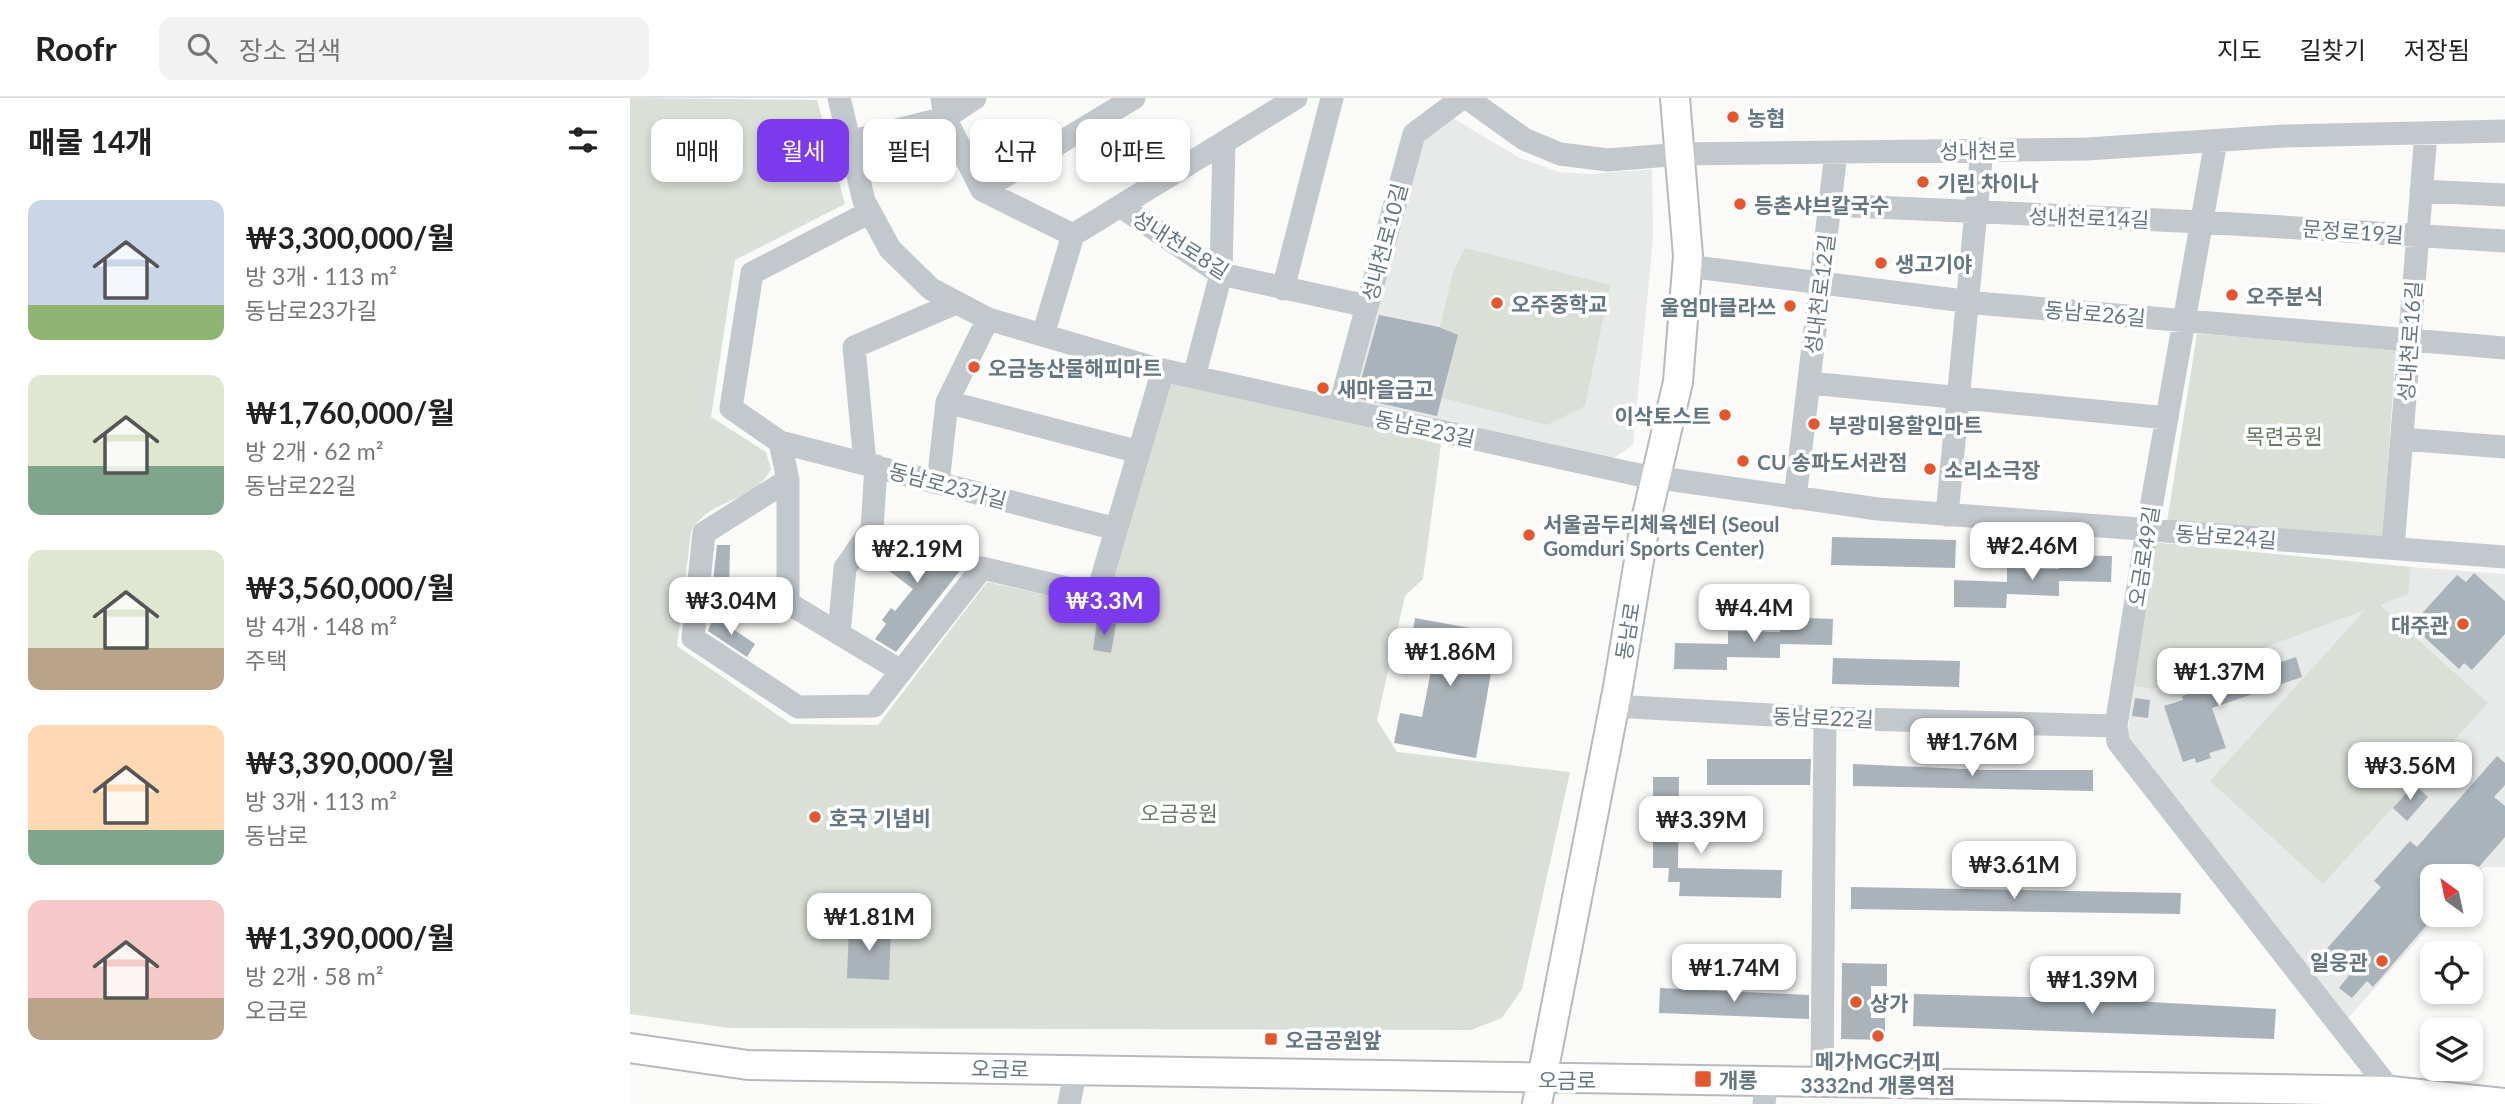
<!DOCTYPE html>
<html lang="ko">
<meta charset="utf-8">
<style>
body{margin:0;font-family:Lato,"Noto Sans KR",sans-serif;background:#f2f2f2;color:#222;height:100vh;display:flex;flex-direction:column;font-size:26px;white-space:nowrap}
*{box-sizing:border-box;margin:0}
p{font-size:23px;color:#767676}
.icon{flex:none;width:38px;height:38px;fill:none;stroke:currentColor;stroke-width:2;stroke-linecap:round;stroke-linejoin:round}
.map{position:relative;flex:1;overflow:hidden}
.panel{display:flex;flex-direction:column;background:#fff;width:630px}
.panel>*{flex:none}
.banner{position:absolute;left:21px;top:21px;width:665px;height:63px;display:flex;gap:14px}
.needle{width:46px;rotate:327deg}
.buttons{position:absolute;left:1790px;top:766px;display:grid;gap:14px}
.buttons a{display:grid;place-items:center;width:63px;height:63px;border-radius:14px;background:#fff;box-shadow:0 4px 10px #0003;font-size:35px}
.price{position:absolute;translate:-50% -60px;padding:0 16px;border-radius:14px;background:#fff;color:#222;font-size:23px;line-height:46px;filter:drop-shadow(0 2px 4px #0008)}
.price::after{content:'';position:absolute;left:50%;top:42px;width:21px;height:16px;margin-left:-10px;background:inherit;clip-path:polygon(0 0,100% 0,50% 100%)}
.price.active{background:#7c3aed;color:#fff}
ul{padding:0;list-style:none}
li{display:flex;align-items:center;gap:21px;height:175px;padding:0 28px}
li span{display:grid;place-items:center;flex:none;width:196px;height:140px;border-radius:14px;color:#555}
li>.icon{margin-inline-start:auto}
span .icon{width:84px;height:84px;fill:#fffc;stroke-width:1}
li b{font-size:30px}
h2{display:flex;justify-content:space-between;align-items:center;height:84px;padding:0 28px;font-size:30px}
.chip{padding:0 24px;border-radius:14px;background:#fff;box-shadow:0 4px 10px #0003;font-size:24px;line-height:63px}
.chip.active{background:#7c3aed;color:#fff}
header{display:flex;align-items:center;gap:42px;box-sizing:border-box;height:98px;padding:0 35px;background:#fff;border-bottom:2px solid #e0e0e0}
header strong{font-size:33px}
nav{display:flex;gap:38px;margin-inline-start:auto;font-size:24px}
.search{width:490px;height:63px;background:#f2f2f2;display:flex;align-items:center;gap:18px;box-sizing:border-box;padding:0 24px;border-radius:14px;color:#767676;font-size:26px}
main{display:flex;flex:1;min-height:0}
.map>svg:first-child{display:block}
.built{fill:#e8e9e9}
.green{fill:#dadfd7}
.building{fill:#aab3b9}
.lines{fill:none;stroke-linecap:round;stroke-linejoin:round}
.major-casing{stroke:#b5babe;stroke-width:32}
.minor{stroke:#c3c8cc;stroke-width:23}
.major{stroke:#fff;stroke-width:28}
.poi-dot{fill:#e4572e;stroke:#fff;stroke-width:2.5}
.labels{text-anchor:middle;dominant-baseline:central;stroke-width:7;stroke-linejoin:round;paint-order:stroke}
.poi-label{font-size:21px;font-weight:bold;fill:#657683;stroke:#fff;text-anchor:start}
.street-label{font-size:21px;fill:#657683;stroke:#fff}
.park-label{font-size:21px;fill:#687a64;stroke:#fff}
</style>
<header>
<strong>Roofr</strong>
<div class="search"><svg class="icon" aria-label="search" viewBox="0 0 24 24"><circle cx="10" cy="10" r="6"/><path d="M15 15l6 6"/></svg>장소 검색</div>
<nav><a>지도</a><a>길찾기</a><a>저장됨</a></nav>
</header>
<main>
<section class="panel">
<h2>매물 14개<svg class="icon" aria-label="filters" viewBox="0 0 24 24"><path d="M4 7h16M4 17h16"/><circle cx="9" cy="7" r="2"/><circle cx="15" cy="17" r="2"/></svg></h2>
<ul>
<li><span style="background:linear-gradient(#c9d6e8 75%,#8fb573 0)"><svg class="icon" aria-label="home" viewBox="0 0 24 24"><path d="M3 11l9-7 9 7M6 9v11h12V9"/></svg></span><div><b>₩3,300,000/월</b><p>방 3개 · 113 m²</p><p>동남로23가길</p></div></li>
<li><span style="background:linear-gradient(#dfe7d0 65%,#7fa58c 0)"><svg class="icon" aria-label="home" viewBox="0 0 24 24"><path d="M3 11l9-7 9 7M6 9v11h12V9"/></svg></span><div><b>₩1,760,000/월</b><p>방 2개 · 62 m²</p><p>동남로22길</p></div></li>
<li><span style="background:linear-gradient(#dfe7d0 70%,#b9a48a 0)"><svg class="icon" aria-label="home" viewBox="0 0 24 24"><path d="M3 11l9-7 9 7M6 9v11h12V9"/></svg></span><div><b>₩3,560,000/월</b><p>방 4개 · 148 m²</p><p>주택</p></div></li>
<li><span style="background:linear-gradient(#ffd9b3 75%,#7fa58c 0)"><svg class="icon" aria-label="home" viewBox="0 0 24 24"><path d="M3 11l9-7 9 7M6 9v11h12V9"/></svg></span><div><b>₩3,390,000/월</b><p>방 3개 · 113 m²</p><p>동남로</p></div></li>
<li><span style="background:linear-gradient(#f6c9c9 70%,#b9a48a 0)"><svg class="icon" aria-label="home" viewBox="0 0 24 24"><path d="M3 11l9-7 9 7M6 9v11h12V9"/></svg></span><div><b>₩1,390,000/월</b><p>방 2개 · 58 m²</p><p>오금로</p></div></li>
</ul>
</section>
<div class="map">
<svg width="1875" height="1006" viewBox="0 0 1875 1006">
<rect width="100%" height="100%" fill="#fafaf8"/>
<!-- built -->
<path class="built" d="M821 19 890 60 929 74 960 76 1022 71 1023 141 1003 347 982 361 720 304 792 40Z
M1781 469 1875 476V769H1853L1841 782V779H1802V817H1810L1712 927 1496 651 1503 588 1523 591 1777 496Z"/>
<!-- green -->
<path class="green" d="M0 0 187 2 215 106 105 162 81 319 136 354 141 371C121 408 80 398 61 434L47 548 161 626 248 627 357 484 472 509 539 283 811 346 793 481 775 498 747 622 767 654 940 674 892 891 872 920 841 932 99 930 0 916Z
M835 150 980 187 955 308 917 327 813 300 828 238 810 229 823 174Z
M1567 236 1766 249 1753 440 1537 424Z
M1521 444 1781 469 1778 496 1750 507 1858 605 1693 786 1580 683 1735 512 1523 591 1503 588Z"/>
<!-- building -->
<path class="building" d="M749 217 809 229 828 237 807 318 726 300Z
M260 437 300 468 323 439 343 456 266 554 245 541 256 526 252 522 261 510 265 513 283 491 242 460Z
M1202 439 1326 442 1325 470 1201 467Z
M87 447H100L99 493H82Z
M1430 457 1482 458 1481 484 1429 483V498L1377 496 1376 510 1324 509V482L1377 484V470L1429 471Z
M1844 475 1875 503V536L1842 572 1834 565 1829 571 1790 535 1795 530 1786 522 1827 477 1836 484Z
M84 518 125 546 117 559 78 533Z
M1150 519 1203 521 1202 547 1150 546V560L1097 559V572L1044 571 1045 545 1098 546V533L1150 534Z
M785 520 868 535 846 660 764 645 770 615 792 619 803 562 779 558Z
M467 523 486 526 481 555 463 552Z
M1666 559 1672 579 1582 610 1596 650 1579 655 1581 660 1566 665 1565 660 1553 664 1534 608 1553 602 1552 598Z
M1203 560 1330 563 1329 589 1202 586Z
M1505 600 1520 602 1518 620 1502 618Z
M1867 658 1875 665V687L1864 699 1875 708V739L1840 779H1802V821L1743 889 1737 883 1722 900 1709 890 1720 876 1694 854 1751 789 1744 783 1780 743 1787 749Z
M1077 661H1181L1180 687H1077Z
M1223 666 1356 672H1463V693L1223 688Z
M1023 679H1049L1048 770 1152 772 1151 800 1049 798 1050 784H1038L1039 770H1023Z
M1784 686 1798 699 1777 723 1763 710Z
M1221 789 1551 795 1550 816 1221 811Z
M219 829 261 830 259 882 217 880Z
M1212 865 1257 866V888H1241V920H1255V942L1211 941Z
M1030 890 1179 897V921L1029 915Z
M1284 896 1467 901 1646 911 1644 941 1283 928Z"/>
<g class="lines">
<defs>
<path id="major" d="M0 950 118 967 1761 993 1875 1005
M907 1006 988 589 1015 426 1048 284 1058 158 1045 0"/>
</defs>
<!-- major casing -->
<use href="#major" class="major-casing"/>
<!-- minor -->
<path class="minor" d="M209 0 234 103 260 151 301 191 358 221 528 271 1009 377 1248 411 1875 459
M312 0 315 20 352 92 443 137
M837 0 894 41 930 56 978 62 1051 56 1457 51 1654 38 1875 33
M1586 43 1517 432 1486 628 1488 644 1761 993
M219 44 315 20 345 0
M352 92 504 0
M1791 93 1875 97
M1200 107 1572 124 1875 143
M490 108 591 176 737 208
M240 114 122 175 101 310 150 344 158 382 74 435 63 540 168 609 244 608 352 470 467 497 533 272
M1057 168 1358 206 1875 250
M653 191 702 0
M413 237 443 137 666 0
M564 279 591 176 594 44
M1179 285 1537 320
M317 304 509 354
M709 311 784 36 832 0
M1772 341 1875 349
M150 344 486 431
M235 365 224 249 326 205
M158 382V505L271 573
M308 385 317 304 358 221
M1165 400 1206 55
M1317 417 1352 51
M1763 450 1796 35
M209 536 215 470 242 431 246 368
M984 608 1195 620 1486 628
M1192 984 1195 620
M439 1006 446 971
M1134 1006 1137 983"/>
<!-- major -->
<use href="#major" class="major"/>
</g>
<!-- markers -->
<g class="poi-dot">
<circle cx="1103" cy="19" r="7"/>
<circle cx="1293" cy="84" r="7"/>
<circle cx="1110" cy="106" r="7"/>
<circle cx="1251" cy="165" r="7"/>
<circle cx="1602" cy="197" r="7"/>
<circle cx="867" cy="205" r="7"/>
<circle cx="1160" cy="208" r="7"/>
<circle cx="344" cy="269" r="7"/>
<circle cx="693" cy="290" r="7"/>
<circle cx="1095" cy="317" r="7"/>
<circle cx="1184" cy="326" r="7"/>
<circle cx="1113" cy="363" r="7"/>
<circle cx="1300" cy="371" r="7"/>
<circle cx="899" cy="437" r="7"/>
<circle cx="1833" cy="526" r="7"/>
<circle cx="185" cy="719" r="7"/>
<circle cx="1752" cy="863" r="7"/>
<circle cx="1226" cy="904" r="7"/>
<circle cx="1248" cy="938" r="7"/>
<rect x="634" y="934" width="14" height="14" rx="3.5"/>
<rect x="1064" y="972" width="18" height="18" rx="3.5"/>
</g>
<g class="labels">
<!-- poi labels -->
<g class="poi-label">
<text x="1117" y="19">농협</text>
<text x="1307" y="84">기린 차이나</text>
<text x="1124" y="106">등촌샤브칼국수</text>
<text x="1265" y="165">생고기야</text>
<text x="1616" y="197">오주분식</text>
<text x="881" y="205">오주중학교</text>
<text x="1146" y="208" text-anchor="end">울엄마클라쓰</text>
<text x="358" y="269">오금농산물해피마트</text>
<text x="707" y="290">새마을금고</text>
<text x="1081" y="317" text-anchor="end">이삭토스트</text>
<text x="1198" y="326">부광미용할인마트</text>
<text x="1127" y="363">CU 송파도서관점</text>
<text x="1314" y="371">소리소극장</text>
<text x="913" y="425">서울곰두리체육센터 (Seoul<tspan x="913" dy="24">Gomduri Sports Center)</tspan></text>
<text x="1819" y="526" text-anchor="end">대주관</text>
<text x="199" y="719">호국 기념비</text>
<text x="1738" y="863" text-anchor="end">일웅관</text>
<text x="1240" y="904">상가</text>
<text x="655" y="941">오금공원앞</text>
<text x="1248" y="962" text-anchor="middle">메가MGC커피<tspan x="1248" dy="24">3332nd 개롱역점</tspan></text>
<text x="1089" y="981">개롱</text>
</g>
<!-- street labels -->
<g class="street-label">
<text transform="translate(1348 52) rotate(-1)">성내천로</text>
<text transform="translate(1459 119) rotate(2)">성내천로14길</text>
<text transform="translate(1723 133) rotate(4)">문정로19길</text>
<text transform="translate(754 144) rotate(-75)">성내천로10길</text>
<text transform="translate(551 146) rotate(32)">성내천로8길</text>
<text transform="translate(1189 196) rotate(-83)">성내천로12길</text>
<text transform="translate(1465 215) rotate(5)">동남로26길</text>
<text transform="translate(1779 243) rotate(-86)">성내천로16길</text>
<text transform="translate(795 330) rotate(12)">동남로23길</text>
<text transform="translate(318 387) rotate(15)">동남로23가길</text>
<text transform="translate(1596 438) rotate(4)">동남로24길</text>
<text transform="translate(1513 458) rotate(-81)">오금로49길</text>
<text transform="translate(997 533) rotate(-81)">동남로</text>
<text transform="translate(1193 619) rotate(2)">동남로22길</text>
<text transform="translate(370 970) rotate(1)">오금로</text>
<text x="937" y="981">오금로</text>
</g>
<!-- park labels -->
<g class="park-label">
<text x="1654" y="337">목련공원</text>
<text x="549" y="714">오금공원</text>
</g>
</g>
</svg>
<div class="buttons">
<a><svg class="needle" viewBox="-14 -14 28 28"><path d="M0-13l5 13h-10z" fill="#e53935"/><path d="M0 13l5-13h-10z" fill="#767676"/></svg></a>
<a><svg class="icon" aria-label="locate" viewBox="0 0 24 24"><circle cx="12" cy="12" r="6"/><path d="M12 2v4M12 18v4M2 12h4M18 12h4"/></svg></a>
<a><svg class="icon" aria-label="layers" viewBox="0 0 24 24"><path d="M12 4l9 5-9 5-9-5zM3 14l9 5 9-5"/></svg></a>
</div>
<b class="price" style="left:1402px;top:484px">₩2.46M</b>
<b class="price" style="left:287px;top:487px">₩2.19M</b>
<b class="price" style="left:101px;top:539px">₩3.04M</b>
<b class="price active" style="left:474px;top:539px">₩3.3M</b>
<b class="price" style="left:1124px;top:546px">₩4.4M</b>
<b class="price" style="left:820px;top:590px">₩1.86M</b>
<b class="price" style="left:1589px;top:610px">₩1.37M</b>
<b class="price" style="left:1342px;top:680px">₩1.76M</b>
<b class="price" style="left:1780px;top:704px">₩3.56M</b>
<b class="price" style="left:1071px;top:758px">₩3.39M</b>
<b class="price" style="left:1384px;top:803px">₩3.61M</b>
<b class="price" style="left:239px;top:855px">₩1.81M</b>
<b class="price" style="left:1104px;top:906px">₩1.74M</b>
<b class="price" style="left:1462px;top:918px">₩1.39M</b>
<div class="banner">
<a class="chip">매매</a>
<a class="chip active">월세</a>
<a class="chip">필터</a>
<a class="chip">신규</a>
<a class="chip">아파트</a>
</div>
</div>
</main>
